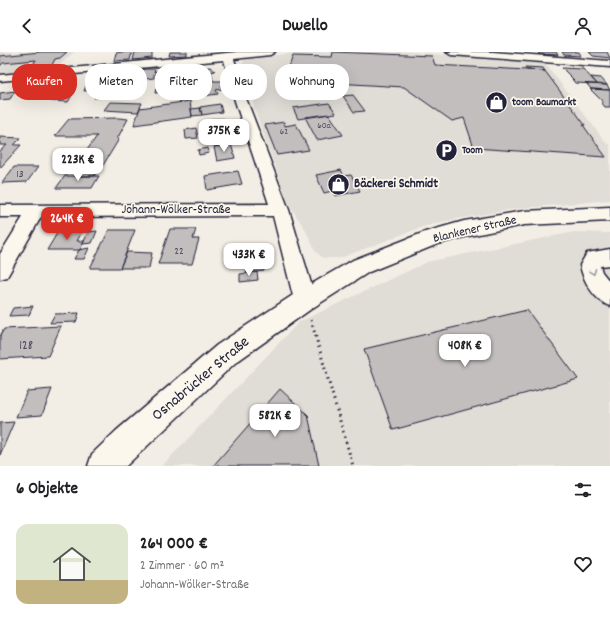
<!DOCTYPE html>
<html lang="de">
<meta charset="utf-8">
<style>
body{margin:0;font-family:Dekko,sans-serif;background:#f6f6f6;color:#202124;height:100vh;display:flex;flex-direction:column;font-size:15px;white-space:nowrap}
*{box-sizing:border-box;margin:0}
p{font-size:13px;color:#757577}
.icon{flex:none;width:22px;height:22px;fill:none;stroke:currentColor;stroke-width:2;stroke-linecap:round;stroke-linejoin:round}
.map{position:relative;height:414px;overflow:hidden}
.details{display:flex;flex-direction:column;background:#fff;flex:1}
.details>*{flex:none}
.banner{position:absolute;left:12px;top:12px;width:400px;height:36px;display:flex;gap:8px}
.price{position:absolute;translate:-50% -34px;padding:0 9px;border-radius:8px;background:#fff;color:#222;font-size:13px;line-height:26px;filter:drop-shadow(0 1px 2px #0008)}
.price::after{content:'';position:absolute;left:50%;top:24px;width:12px;height:9px;margin-left:-6px;background:inherit;clip-path:polygon(0 0,100% 0,50% 100%)}
.price.current{background:#d93025;color:#fff}
ul{padding:0;list-style:none}
li{display:flex;align-items:center;gap:12px;height:100px;padding:0 16px}
li+li{border-top:1px solid #e0e0e0}
li span{display:grid;place-items:center;flex:none;width:112px;height:80px;border-radius:12px;color:#555}
li>.icon{margin-inline-start:auto}
span .icon{width:48px;height:48px;fill:#fffc;stroke-width:1}
li b{font-size:17px}
h2{display:flex;justify-content:space-between;align-items:center;height:48px;padding:0 16px;font-size:17px}
.pill{padding:0 14px;border-radius:16px;background:#fff;box-shadow:0 4px 16px #0002;font-size:14px;line-height:36px}
.pill.current{background:#d93025;color:#fff}
header{display:flex;justify-content:space-between;align-items:center;height:52px;padding:0 16px;background:#fff;font-size:18px;font-weight:800}
.map>svg:first-child{display:block}
.built{fill:#e0dcd6}
.building{fill:#c2bebe;stroke:#22223b}
.lines{fill:none;stroke-linecap:round;stroke-linejoin:round}
.minor-casing{stroke:#22223b;stroke-width:3}
.major-casing{stroke:#22223b;stroke-width:3}
.path{stroke:#22223b;stroke-width:3;stroke-dasharray:1.5 4;stroke-linecap:butt}
.minor{fill:#fbf7ec;fill-rule:evenodd}
.major{fill:#fbf7ec;fill-rule:evenodd}
.oneway{stroke:#99979c}
.labels{text-anchor:middle;dominant-baseline:central;stroke-width:3.5;stroke-linejoin:round;paint-order:stroke}
.far-number-label{font-size:9px;fill:#4a495c}
.far-poi-label{font-size:11px;font-weight:bold;fill:#22223b;stroke:#fbf7ec;text-anchor:start}
.number-label{font-size:11px;fill:#4a495c}
.poi-label{font-size:13px;font-weight:bold;fill:#22223b;stroke:#fbf7ec;text-anchor:start}
.street-label{font-size:13px;fill:#22223b;stroke:#fbf7ec}
.near-number-label{font-size:13px;fill:#4a495c}
.near-street-label{font-size:16px;fill:#22223b;stroke:#fbf7ec}
</style>
<header><svg class="icon" aria-label="back" viewBox="0 0 24 24"><path d="M15 5l-7 7 7 7"/></svg>Dwello<svg class="icon" aria-label="person" viewBox="0 0 24 24"><circle cx="12" cy="8" r="4"/><path d="M4 21q1-7 8-7t8 7"/></svg></header>
<div class="map">
<svg width="610" height="414" viewBox="0 0 610 414">
<rect width="100%" height="100%" fill="#f2eee5"/>
<filter id="ink" filterUnits="userSpaceOnUse"><feTurbulence type="fractalNoise" baseFrequency=".025" numOctaves="2"/><feDisplacementMap in="SourceGraphic" scale="8" xChannelSelector="R" yChannelSelector="G"/><feConvolveMatrix kernelMatrix="1 2 1 2 8 2 1 2 1" color-interpolation-filters="sRGB"/></filter>
<g filter="url(#ink)">
<!-- built -->
<path class="built" d="M0 0H74L55 17 0 22Z
M306 0H408L545 11 607 92H610V148L515 157 451 168 422 175 340 206H323L316 200 305 177 288 151 254 56 252 46 241 15 246 6Z
M574 180 610 181V414H162L299 270 427 210Z"/>
<!-- building -->
<path class="building" d="M40 0H67L60 6 55 7 51 15 43 17H30L36 8 3 11 0 14V4Z
M122 0H132L130 8 114 9 116 1Z
M135 0H152V6L133 8Z
M170 0H187V3L169 4Z
M333 0 432 4 435 13 545 19 585 73H583L606 105 474 96 464 66 452 69 404 35 284 28 293 4 332 5Z
M538 0H556L558 3 539 2Z
M562 0H579L581 4 564 3Z
M589 0H607L610 6 593 4Z
M184 14 186 26 173 28V34L161 36V29L165 28 166 15Z
M210 15 215 19 211 20 212 23 196 24 195 17Z
M525 15 543 16 545 19 527 18Z
M562 16 583 17 597 32 575 31 572 27 574 28Z
M145 17H155L154 20 157 19V22H154V26L135 28 136 21 134 20Z
M212 23 213 29H223L224 31 221 33 222 37 216 38 218 42 195 45 193 32 197 31 196 24Z
M100 25 98 29 114 27 109 45 94 46 95 44 100 43 101 37 84 39 89 26Z
M591 25 601 26 607 33 597 32Z
M64 27 62 31 66 30 60 37 34 39 42 29Z
M145 27V31L134 32 135 28Z
M193 32 194 41 176 43V34Z
M587 32 607 33 610 38 591 37Z
M173 34V39L155 41 156 36Z
M590 37 610 38V55H605L601 50H603Z
M49 38 46 43 31 44 34 39Z
M15 39 10 47 0 48V41Z
M74 40 68 50 51 49 57 41Z
M353 43 365 59 354 60 343 44Z
M190 49 192 65 134 73 140 56Z
M110 50 142 51 138 60 104 58Z
M329 51 336 61 298 67 293 56Z
M220 52 222 60 202 63 200 55Z
M200 56 202 63 192 64 191 57Z
M329 62 343 83 317 88 305 65Z
M119 66 128 67 117 87H119L102 115H100L94 124H78L84 115H75L97 84H55L69 67Z
M211 67H224L227 77 207 80 205 70 212 69Z
M284 70 285 74 296 72 309 98 277 103 265 73Z
M196 76 198 86 186 87 185 78Z
M0 85 21 86 14 93H21L0 116V99L7 93H0Z
M231 92 235 106 217 109 214 95Z
M208 96 209 101 199 103 198 98Z
M14 115H38L27 130 2 131Z
M341 118 344 124 351 123 360 139 335 144 332 139 324 141 316 123Z
M238 119 242 132 207 138 205 124Z
M65 124H99L92 136H56Z
M170 177H196L193 187H199L192 212H158Z
M59 178H83L77 189H84L80 198H47Z
M109 178H135L120 216H90Z
M97 179 92 191 83 192 88 180Z
M89 196 84 207H74L79 198Z
M127 200 152 201 149 216H120Z
M263 212 264 219 247 221 246 214Z
M257 220 258 228 240 230V222Z
M33 254 29 263 9 264 13 256Z
M527 258 578 327 393 378 364 297Z
M79 261 76 270 50 271 55 262Z
M61 274 48 304 0 307V284L4 277Z
M52 337 42 363 16 365 27 339Z
M280 337 308 363 319 414H213Z
M14 370 0 403V371Z"/>
<g class="lines">
<defs>
<path id="minor" d="M237 0H275L270 3 234 7 247 49 289 158 316 248 313 255 305 257 297 255 294 248 273 164 41 165 7 225 0 227V202L23 165H0V153L269 152 235 49 224 8 0 29V23Z
M446 0H493L610 9V15L451 3Z
M610 197V213L600 214 602 220 610 230V254C595 249 583 229 580 213L587 201Z"/>
<path id="major" d="M610 155V169L524 173 464 185 438 192 369 220 314 255 235 311 126 414H88L92 402 116 379 217 293 296 241 353 208 425 180 464 169 524 159Z"/>
</defs>
<!-- minor casing -->
<use href="#minor" class="minor-casing"/>
<!-- major casing -->
<use href="#major" class="major-casing"/>
<!-- path -->
<path class="path" d="M311 268 353 414"/>
<!-- minor -->
<use href="#minor" class="minor"/>
<!-- major -->
<use href="#major" class="major"/>
</g>
<!-- one-way arrows -->
<defs><path id="oneway-chevron" d="M-2-3.5L2.5 0L-2 3.5" fill="none" stroke-width="1.6" stroke-linecap="round" stroke-linejoin="round"/></defs>
<use class="oneway" href="#oneway-chevron" transform="translate(593 220) rotate(69)"/>
</g>
<!-- icons -->
<defs>
<symbol id="shop-disc" viewBox="-11 -11 22 22"><circle r="9.5" fill="#22223b" stroke="#fbf7ec"/><path d="M-5-2.5h2.3a2.7 3.5 0 0 1 5.4 0H5L5.5 6h-11ZM-1.5-2.5h3a1.5 2.3 0 0 0-3 0Z" fill="#fff"/></symbol>
<symbol id="parking-disc" viewBox="-11 -11 22 22"><circle r="9.5" fill="#22223b" stroke="#fbf7ec"/><path d="M-3.5-5.5H1a3.5 3.5 0 0 1 0 7H-1V5.5H-3.5ZM-1-3.4V-.6H.8a1.4 1.4 0 0 0 0-2.8Z" fill="#fff"/></symbol>
</defs>
<g fill-rule="evenodd">
<use href="#shop-disc" x="484" y="38" width="25" height="25"/>
<use href="#parking-disc" x="434" y="86" width="25" height="25"/>
<use href="#shop-disc" x="326" y="120" width="25" height="25"/>
</g>
<g class="labels">
<!-- far-number labels -->
<g class="far-number-label">
<text x="324" y="74">60a</text>
<text x="284" y="80">62</text>
</g>
<!-- far-poi labels -->
<g class="far-poi-label">
<text x="512" y="51">toom Baumarkt</text>
<text x="462" y="99">Toom</text>
</g>
<!-- number labels -->
<g class="number-label">
<text x="20" y="123">13</text>
<text x="179" y="200">22</text>
</g>
<!-- poi labels -->
<g class="poi-label">
<text x="354" y="132">Bäckerei Schmidt</text>
</g>
<!-- street labels -->
<g class="street-label">
<text x="176" y="158">Johann-Wölker-Straße</text>
<text transform="translate(475 178) rotate(-13)">Blankener Straße</text>
</g>
<!-- near-number labels -->
<g class="near-number-label">
<text x="26" y="294">128</text>
</g>
<!-- near-street labels -->
<g class="near-street-label">
<text transform="translate(201 327) rotate(-40)">Osnabrücker Straße</text>
</g>
</g>
</svg>
<b class="price" style="left:224px;top:101px">375K €</b>
<b class="price" style="left:78px;top:130px">223K €</b>
<b class="price current" style="left:67px;top:189px">264K €</b>
<b class="price" style="left:249px;top:225px">433K €</b>
<b class="price" style="left:465px;top:316px">408K €</b>
<b class="price" style="left:275px;top:386px">582K €</b>
<div class="banner">
<a class="pill current">Kaufen</a>
<a class="pill">Mieten</a>
<a class="pill">Filter</a>
<a class="pill">Neu</a>
<a class="pill">Wohnung</a>
</div>
</div>
<section class="details">
<h2>6 Objekte<svg class="icon" aria-label="filters" viewBox="0 0 24 24"><path d="M4 7h16M4 17h16"/><circle cx="9" cy="7" r="2"/><circle cx="15" cy="17" r="2"/></svg></h2>
<ul>
<li><span style="background:linear-gradient(#dfe7d0 70%,#c2b280 0)"><svg class="icon" aria-label="home" viewBox="0 0 24 24"><path d="M3 11l9-7 9 7M6 9v11h12V9"/></svg></span><div><b>264 000 €</b><p>2 Zimmer · 60 m²</p><p>Johann-Wölker-Straße</p></div><svg class="icon" aria-label="heart" viewBox="0 0 24 24"><path d="M12 20l-8-8c-3-5 5-10 8-4 3-6 11-1 8 4z"/></svg></li>
</ul>
</section>
